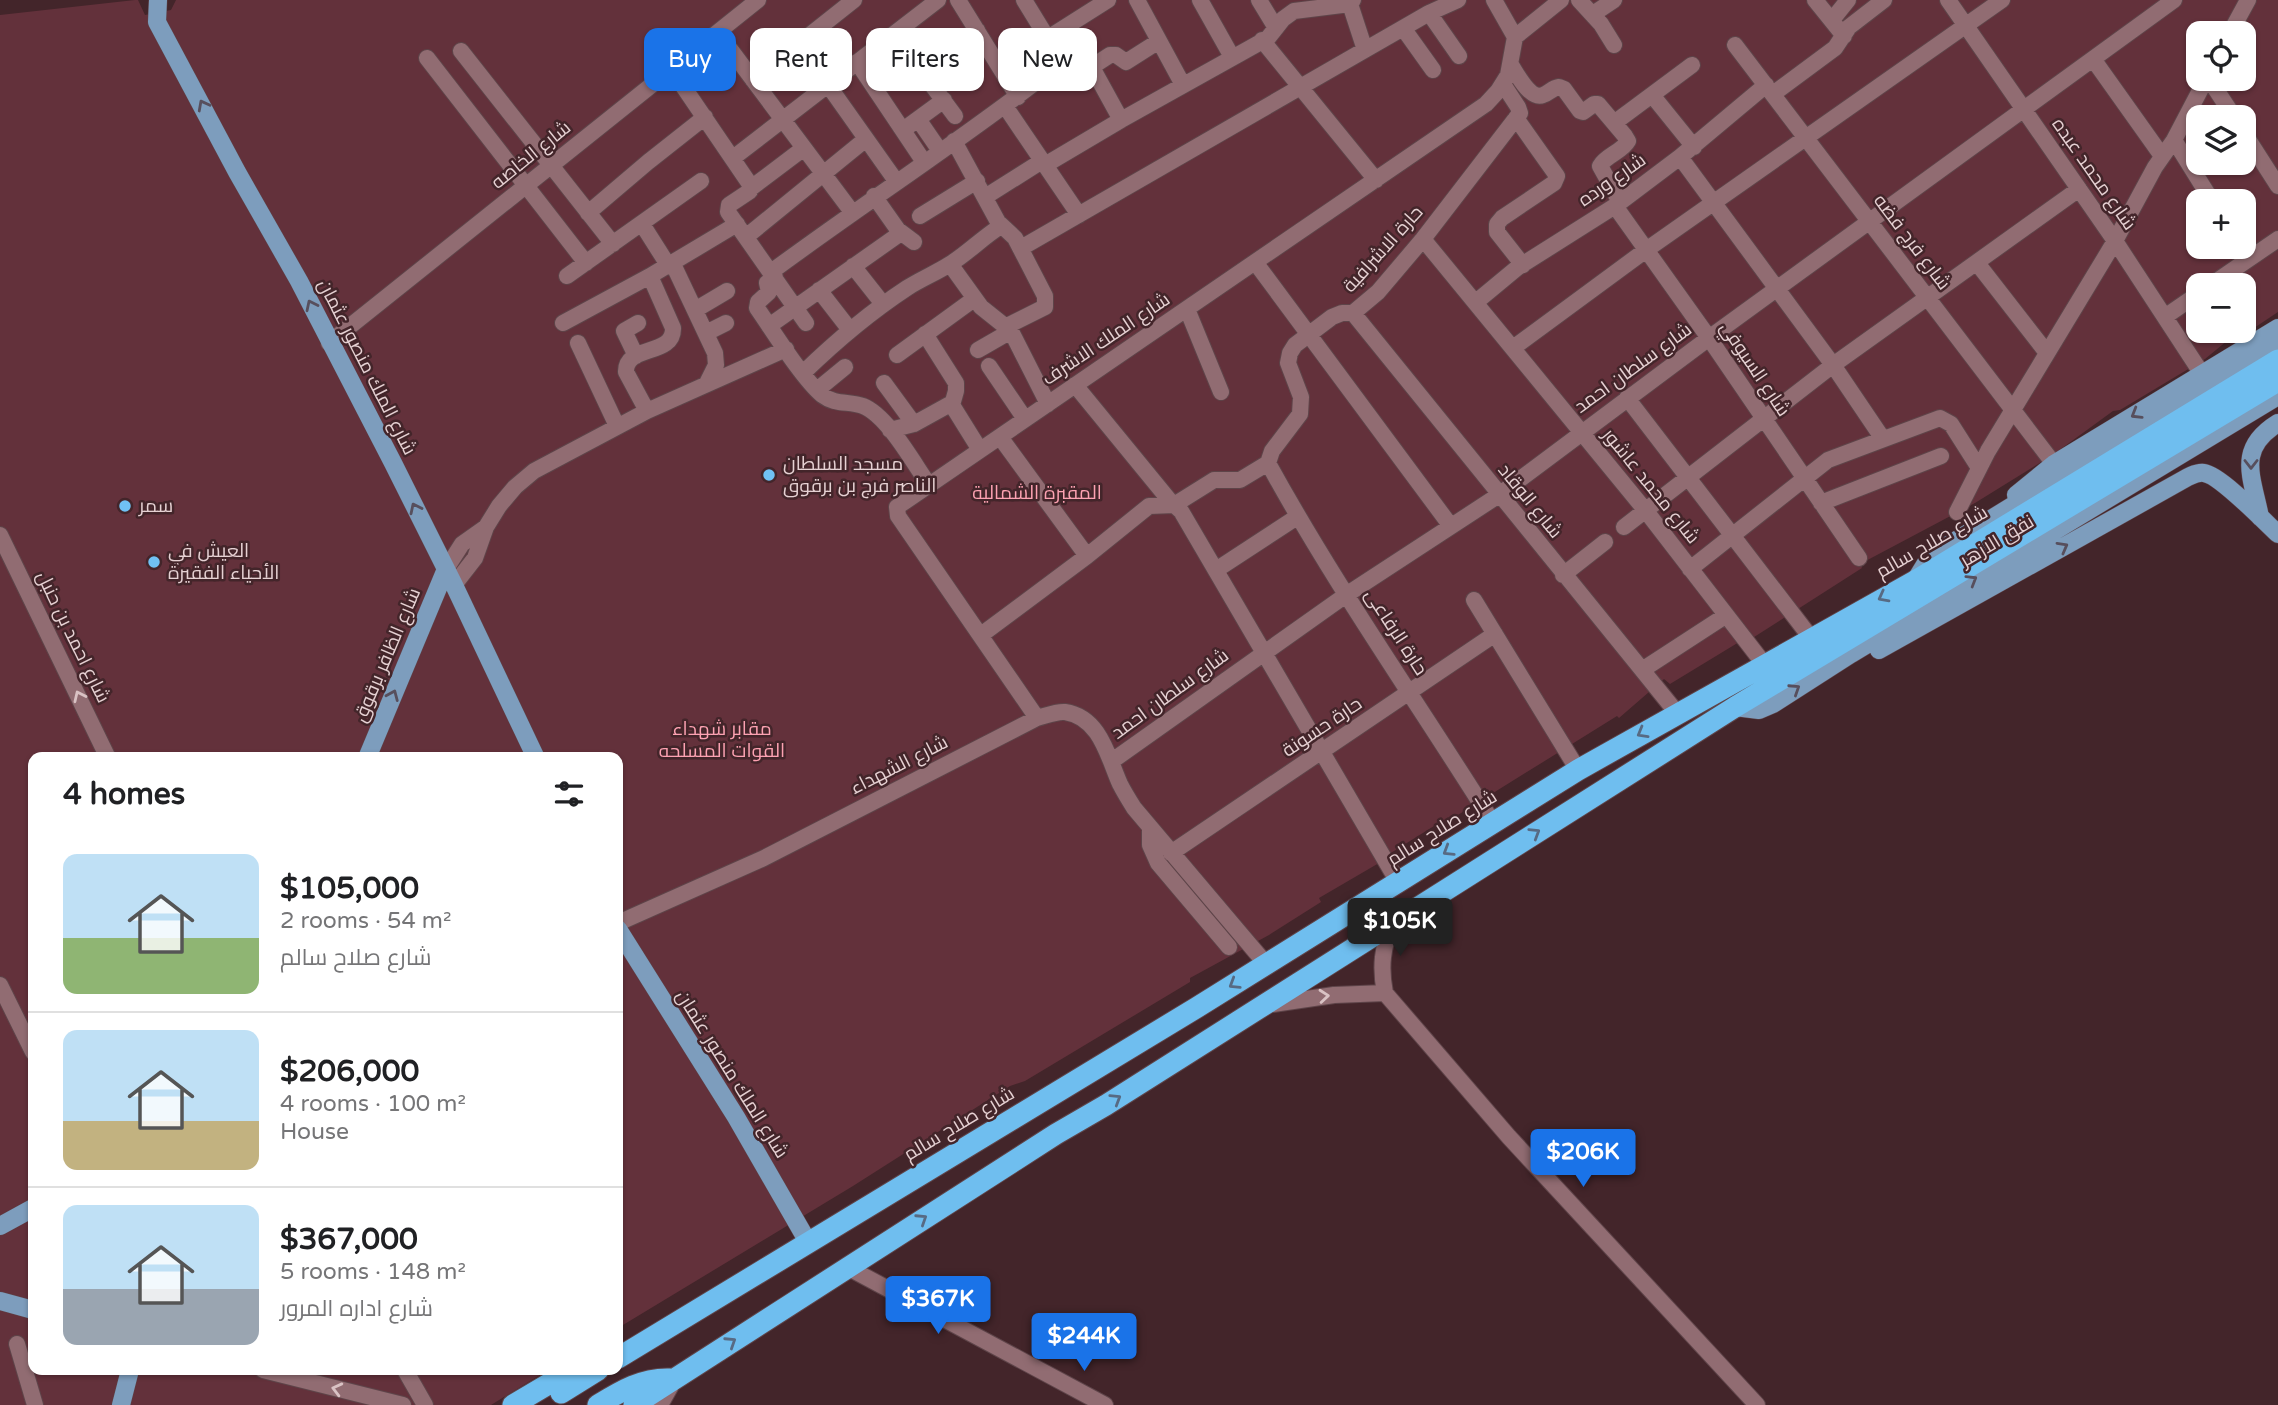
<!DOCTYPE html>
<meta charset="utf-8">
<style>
body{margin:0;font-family:"Varela Round",Cairo,sans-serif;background:#f6f6f6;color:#202124;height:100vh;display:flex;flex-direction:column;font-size:26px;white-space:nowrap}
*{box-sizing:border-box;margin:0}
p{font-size:23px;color:#757577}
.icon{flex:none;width:38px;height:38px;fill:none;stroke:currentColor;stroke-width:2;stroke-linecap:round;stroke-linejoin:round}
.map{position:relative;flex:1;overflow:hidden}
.panel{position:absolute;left:28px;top:752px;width:595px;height:623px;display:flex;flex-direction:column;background:#fff;border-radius:14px;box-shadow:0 2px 5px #0004}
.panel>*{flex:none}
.guide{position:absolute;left:644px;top:28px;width:665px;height:63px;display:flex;gap:14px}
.controls{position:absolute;left:2186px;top:21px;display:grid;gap:14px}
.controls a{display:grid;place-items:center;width:70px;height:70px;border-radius:14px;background:#fff;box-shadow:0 2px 5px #0004;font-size:35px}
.price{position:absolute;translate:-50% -60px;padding:0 16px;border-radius:7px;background:#1a73e8;color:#fff;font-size:23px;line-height:46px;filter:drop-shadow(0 2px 4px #0008)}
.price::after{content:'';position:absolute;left:50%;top:42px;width:21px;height:16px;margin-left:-10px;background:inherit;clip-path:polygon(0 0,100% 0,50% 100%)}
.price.current{background:#222;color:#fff}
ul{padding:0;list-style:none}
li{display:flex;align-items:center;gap:21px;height:175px;padding:0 35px}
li+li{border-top:2px solid #e0e0e0}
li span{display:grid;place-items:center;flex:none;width:196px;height:140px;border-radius:14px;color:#555}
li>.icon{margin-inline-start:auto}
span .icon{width:84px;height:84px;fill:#fffc;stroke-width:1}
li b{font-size:30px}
h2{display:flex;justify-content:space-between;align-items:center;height:84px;padding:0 35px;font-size:30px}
.tag{padding:0 24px;border-radius:14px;background:#fff;box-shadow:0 2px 5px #0004;font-size:24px;line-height:63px}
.tag.current{background:#1a73e8;color:#fff}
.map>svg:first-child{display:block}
.green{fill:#63313b;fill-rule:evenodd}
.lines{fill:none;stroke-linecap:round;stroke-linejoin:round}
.minor-casing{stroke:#5e4449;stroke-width:18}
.major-casing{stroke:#5e4449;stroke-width:19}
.highway-casing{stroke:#5e4449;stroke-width:23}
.minor{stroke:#916c72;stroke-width:16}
.major{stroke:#7d9dbd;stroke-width:18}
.highway{stroke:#6fbeef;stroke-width:21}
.oneway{stroke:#574f5d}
.oneway2{stroke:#576a83}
.oneway3{stroke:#d9c2c4}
.poi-dot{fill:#70c1f4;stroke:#43252a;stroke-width:2.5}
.labels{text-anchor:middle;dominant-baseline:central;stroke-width:5;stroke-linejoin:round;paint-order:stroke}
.street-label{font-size:19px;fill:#e6d1d3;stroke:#43252a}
.poi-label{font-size:19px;fill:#e6d1d3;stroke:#43252a;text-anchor:start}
.park-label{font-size:19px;fill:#fda2b2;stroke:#43252a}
</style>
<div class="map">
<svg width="2278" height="1405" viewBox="0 0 2278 1405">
<rect width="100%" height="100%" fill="#43252a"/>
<!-- green -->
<path class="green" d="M135 0H138L145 15 171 10 176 0H2278V312L2254 328 2250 322 2244 327V285H2198V331H2239L2205 359 2120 410 2113 411 2054 454 1975 503 1860 564 1862 568 1751 639 1749 636 1670 684 1664 679 1619 718 1617 716 1437 828 1434 826 1378 861 1379 863 1319 898 1321 902 1269 935 1190 978V982L1025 1081 1010 1086 853 1186 618 1328V758H33V1370H548L491 1405H0V15ZM2198 33H2244V79H2198ZM2198 117H2244V163H2198ZM2198 201H2244V247H2198Z"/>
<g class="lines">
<defs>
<path id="minor" d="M958 0 1018 97
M1024 0 1062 62 1080 52 1087 55 1093 68
M1137 0 1183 85
M1200 0 1232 57
M1259 0 1276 28
M1494 0 1515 37
M1579 0 1601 24 1614 45
M1815 0 1844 36
M1948 0 2115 241 2202 374
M1350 4 1365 50
M1429 13 1459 56
M1593 14 1614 0
M1832 20 1848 0
M1403 28 1433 70
M718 33 852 212
M2230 33 2248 0
M1048 38 1108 0
M1262 40 1376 180
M1735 45 2054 464
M461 51 613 244
M427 58 586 263
M2093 59 2162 156
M857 62 924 162
M1511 65C1517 74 1530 100 1543 95 1549 93 1552 88 1559 87L1564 89 1580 111 1583 112 1594 104H1598L1625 136 1628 141C1622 152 1606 155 1600 166L1620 202
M672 70 751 186 750 191 729 205 728 212 806 323
M2209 79 2234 117
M753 80 854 0
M828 85 896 181
M1773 94 1835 48 1849 27 1884 0
M1652 95 1694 147
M1005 106 1079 215
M955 116 923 73 922 67 977 30
M1516 118 1557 176 1554 183 1502 218 1497 224V232L1523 265
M918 119 940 151
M1121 120 1093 69V66L1110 55H1116L1126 62 1159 41
M1614 123 1692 65
M903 130 944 100
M2244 133 2278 186
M2174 140 2212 201
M954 141 998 222 1015 238 1045 296V307L1007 326
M1680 157 1833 365 1883 439
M733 158 938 0
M1045 165 1121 120 1268 38 1283 19 1294 11 1350 4 1353 0
M751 188 804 148
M985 197 1042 161
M1615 206 1709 338 1859 558
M588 213 648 162 705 117
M920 216 977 181
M642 224 668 265
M898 230 914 242
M747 236 866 139
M1423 239 1646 511 1764 664
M1021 248 1429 13 1458 0
M672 262 715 353 716 365 707 383
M1255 262 1450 525
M1977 263 2047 353
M950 264 981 307 1011 331 1048 404
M853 266 883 304
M771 272C867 201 968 136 1062 62
M567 276 701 181
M775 277 767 283 769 292 758 302 757 308C773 331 802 378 822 395 835 405 849 401 863 406 888 416 914 464 929 485
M2211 285 2278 239
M819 290 850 330
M1476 302 1517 268 1615 206 1680 157 1766 85
M1187 309 1221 392
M695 310 727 291
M1353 313 1677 713
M2166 316 2198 294
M563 323 650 276 737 224
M769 326 898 235V230L874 196
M706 333 726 323
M925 334 956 383V391L952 405 980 450
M329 343 758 0
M578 343 617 426
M1513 348 1646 250 2002 0
M978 350 1011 331
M897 355 974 299
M636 356 624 331 638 323
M989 366 1025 419
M803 373C836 341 869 313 907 288 921 279 936 273 950 264 968 253 983 237 1001 226
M884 383 914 424
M1075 385 1170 501 1181 511 1398 882
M817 390 845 367
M1627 398 1811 638
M647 411 626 372C625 344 674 357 673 328L650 276
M890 430 914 424 952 403
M1000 437 1087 556
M1268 463 1272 451 1300 414 1301 397 1288 363 1290 353 1295 345 1332 317 1342 313H1353L1378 292 1423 239 1520 113 1518 107 1503 84
M1268 463C1336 587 1418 703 1493 823
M1821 503 1941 456
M1957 512 1988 451 2115 241 2155 167 2174 140 2206 79
M1624 527 1833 365 2079 189
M0 535 108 758
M446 569 462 544 486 527
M1690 569 1828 460 1940 418 1951 424 1979 468
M1216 570 1297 517
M1563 575 1605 542
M454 585 475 558 486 527 499 506 515 487 534 471 647 411 786 349
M1474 600 1578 770
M981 635 1087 556 1149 506 1174 505 1214 480H1240L1268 463
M1642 670 1725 616
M1037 718 898 516 897 507 1486 104 1498 91 1508 75 1515 37 1561 0
M1112 761 1346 595 1499 495 1709 338 2174 0
M1150 829V845L1158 863 1229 947
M1171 853 1495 634
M618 923 764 858 1037 718C1045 716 1057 711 1065 712 1100 717 1108 757 1120 784 1124 792 1129 800 1134 808L1266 964
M1393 923C1382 947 1380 967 1385 993L1509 1137 1757 1405
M0 985 33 1052
M1273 1004 1334 995 1385 993
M847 1267 1105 1405
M17 1344 35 1405
M263 1370 403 1405
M405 1370 425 1405
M660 1405 674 1380"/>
<path id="major" d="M158 0 157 22 237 172 299 281 393 463 454 585 536 758
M2016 495 2054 464 2278 328
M2260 517C2252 476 2236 449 2278 423
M1915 581 1926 563 1942 549 2278 343
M1879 650 2188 477C2193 475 2198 472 2204 473 2220 475 2265 522 2278 534
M1735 707 1759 710 1773 704 1851 654 2278 396
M367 758 446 569
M618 929 736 1117 808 1242
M0 1226 33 1208
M0 1301 33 1310
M121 1405 130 1370"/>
<path id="highway" d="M618 1358 1196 1008 1578 770 1915 581 2278 360
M561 1393 598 1370
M513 1405 572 1370
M598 1405C621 1391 642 1378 670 1379
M634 1405 1056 1134 1106 1105 1735 707 2278 381"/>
</defs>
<!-- minor casing -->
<use href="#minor" class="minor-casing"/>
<!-- major casing -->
<use href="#major" class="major-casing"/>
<!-- highway casing -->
<use href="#highway" class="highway-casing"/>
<!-- minor -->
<use href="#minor" class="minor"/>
<!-- major -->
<use href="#major" class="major"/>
<!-- highway -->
<use href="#highway" class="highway"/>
</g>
<!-- one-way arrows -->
<defs><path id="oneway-chevron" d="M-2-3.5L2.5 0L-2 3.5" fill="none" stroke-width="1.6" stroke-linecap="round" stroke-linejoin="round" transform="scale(1.75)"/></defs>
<g class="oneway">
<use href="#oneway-chevron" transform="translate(203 105) rotate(-118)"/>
<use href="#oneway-chevron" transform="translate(311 305) rotate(-116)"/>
<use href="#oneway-chevron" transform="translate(2136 414) rotate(149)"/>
<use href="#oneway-chevron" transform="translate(2251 464) rotate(90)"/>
<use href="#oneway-chevron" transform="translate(415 508) rotate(-116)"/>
<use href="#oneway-chevron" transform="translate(2063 547) rotate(-29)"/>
<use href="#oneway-chevron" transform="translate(1972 580) rotate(-31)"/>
<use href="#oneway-chevron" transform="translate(1795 689) rotate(-33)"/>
<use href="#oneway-chevron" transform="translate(393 695) rotate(-67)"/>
</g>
<g class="oneway2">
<use href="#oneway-chevron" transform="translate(1883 597) rotate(152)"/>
<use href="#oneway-chevron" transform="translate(1642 733) rotate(150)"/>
<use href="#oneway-chevron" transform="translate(1535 833) rotate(-32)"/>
<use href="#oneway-chevron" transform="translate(1448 851) rotate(148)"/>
<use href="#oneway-chevron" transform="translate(1234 984) rotate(148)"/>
<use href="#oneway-chevron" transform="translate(1116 1099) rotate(-32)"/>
<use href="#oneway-chevron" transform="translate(922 1219) rotate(-33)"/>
<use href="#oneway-chevron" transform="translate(731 1342) rotate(-33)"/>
</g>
<g class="oneway3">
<use href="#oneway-chevron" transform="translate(79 696) rotate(-115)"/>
<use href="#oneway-chevron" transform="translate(1324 996) rotate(-5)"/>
<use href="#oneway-chevron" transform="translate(337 1389) rotate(-166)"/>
</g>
<!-- markers -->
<g class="poi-dot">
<circle cx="769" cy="475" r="7"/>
<circle cx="125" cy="506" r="7"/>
<circle cx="154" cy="562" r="7"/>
</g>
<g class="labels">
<!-- street labels -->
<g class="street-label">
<text transform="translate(531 155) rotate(-39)">شارع الخاصه</text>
<text transform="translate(2094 174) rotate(55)">شارع محمد عبده</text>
<text transform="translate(1612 180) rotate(-35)">شارع ورده</text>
<text transform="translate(1912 242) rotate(53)">شارع فرج فضه</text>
<text transform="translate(1383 249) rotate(-48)">حارة الاشرافية</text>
<text transform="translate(1106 339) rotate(-34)">شارع الملك الاشرف</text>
<text transform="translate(367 367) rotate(63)">شارع الملك منصور عثمان</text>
<text transform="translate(1633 368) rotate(-36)">شارع سلطان احمد</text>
<text transform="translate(1755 369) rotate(56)">شارع السيوفي</text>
<text transform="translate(1651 486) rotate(51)">شارع محمد عاشور</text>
<text transform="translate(1530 501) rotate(51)">شارع الوقاد</text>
<text transform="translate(1997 541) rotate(-31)">نفق الازهر</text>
<text transform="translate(1932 542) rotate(-30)">شارع صلاح سالم</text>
<text transform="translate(1396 632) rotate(57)">حارة الرفاعى</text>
<text transform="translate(73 637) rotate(64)">شارع احمد بن حنبل</text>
<text transform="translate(387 655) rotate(-67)">شارع الظافر برقوق</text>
<text transform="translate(1170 694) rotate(-36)">شارع سلطان احمد</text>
<text transform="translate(1322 727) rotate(-34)">حارة حسونة</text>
<text transform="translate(899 765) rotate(-27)">شارع الشهداء</text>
<text transform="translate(1442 828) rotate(-32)">شارع صلاح سالم</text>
<text transform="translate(732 1074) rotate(58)">شارع الملك منصور عثمان</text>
<text transform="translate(959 1124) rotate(-31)">شارع صلاح سالم</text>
</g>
<!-- poi labels -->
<g class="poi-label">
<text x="783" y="464">مسجد السلطان<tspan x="783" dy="22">الناصر فرج بن برقوق</tspan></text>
<text x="139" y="506">سمر</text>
<text x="168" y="551">العيش في<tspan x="168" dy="22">الأحياء الفقيرة</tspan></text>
</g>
<!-- park labels -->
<g class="park-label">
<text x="1037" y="493">المقبرة الشمالية</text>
<text x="722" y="729">مقابر شهداء<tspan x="722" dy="22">القوات المسلحه</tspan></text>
</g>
</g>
</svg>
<div class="controls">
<a><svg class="icon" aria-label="locate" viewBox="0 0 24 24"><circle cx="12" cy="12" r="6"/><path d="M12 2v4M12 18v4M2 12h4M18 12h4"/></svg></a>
<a><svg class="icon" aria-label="layers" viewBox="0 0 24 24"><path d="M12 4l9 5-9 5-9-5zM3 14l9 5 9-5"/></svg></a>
<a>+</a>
<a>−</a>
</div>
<b class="price current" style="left:1400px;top:958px">$105K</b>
<b class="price" style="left:1583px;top:1189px">$206K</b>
<b class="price" style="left:938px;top:1336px">$367K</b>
<b class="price" style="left:1084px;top:1373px">$244K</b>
<div class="guide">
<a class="tag current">Buy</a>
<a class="tag">Rent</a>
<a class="tag">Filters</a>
<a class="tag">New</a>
</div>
<section class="panel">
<h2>4 homes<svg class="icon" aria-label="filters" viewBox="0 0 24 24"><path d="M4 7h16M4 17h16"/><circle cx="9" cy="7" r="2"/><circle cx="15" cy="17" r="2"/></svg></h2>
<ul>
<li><span style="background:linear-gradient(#bfe0f5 60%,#8fb573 0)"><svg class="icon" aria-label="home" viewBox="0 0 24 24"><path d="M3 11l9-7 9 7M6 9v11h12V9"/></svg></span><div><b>$105,000</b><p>2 rooms · 54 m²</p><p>شارع صلاح سالم</p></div></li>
<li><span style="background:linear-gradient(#bfe0f5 65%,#c2b280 0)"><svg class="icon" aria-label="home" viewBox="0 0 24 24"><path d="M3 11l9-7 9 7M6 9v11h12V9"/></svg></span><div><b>$206,000</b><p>4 rooms · 100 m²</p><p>House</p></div></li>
<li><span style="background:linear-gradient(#bfe0f5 60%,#9aa5b1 0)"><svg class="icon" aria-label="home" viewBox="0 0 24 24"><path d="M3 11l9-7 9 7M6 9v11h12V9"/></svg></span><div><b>$367,000</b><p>5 rooms · 148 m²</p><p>شارع اداره المرور</p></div></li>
</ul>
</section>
</div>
